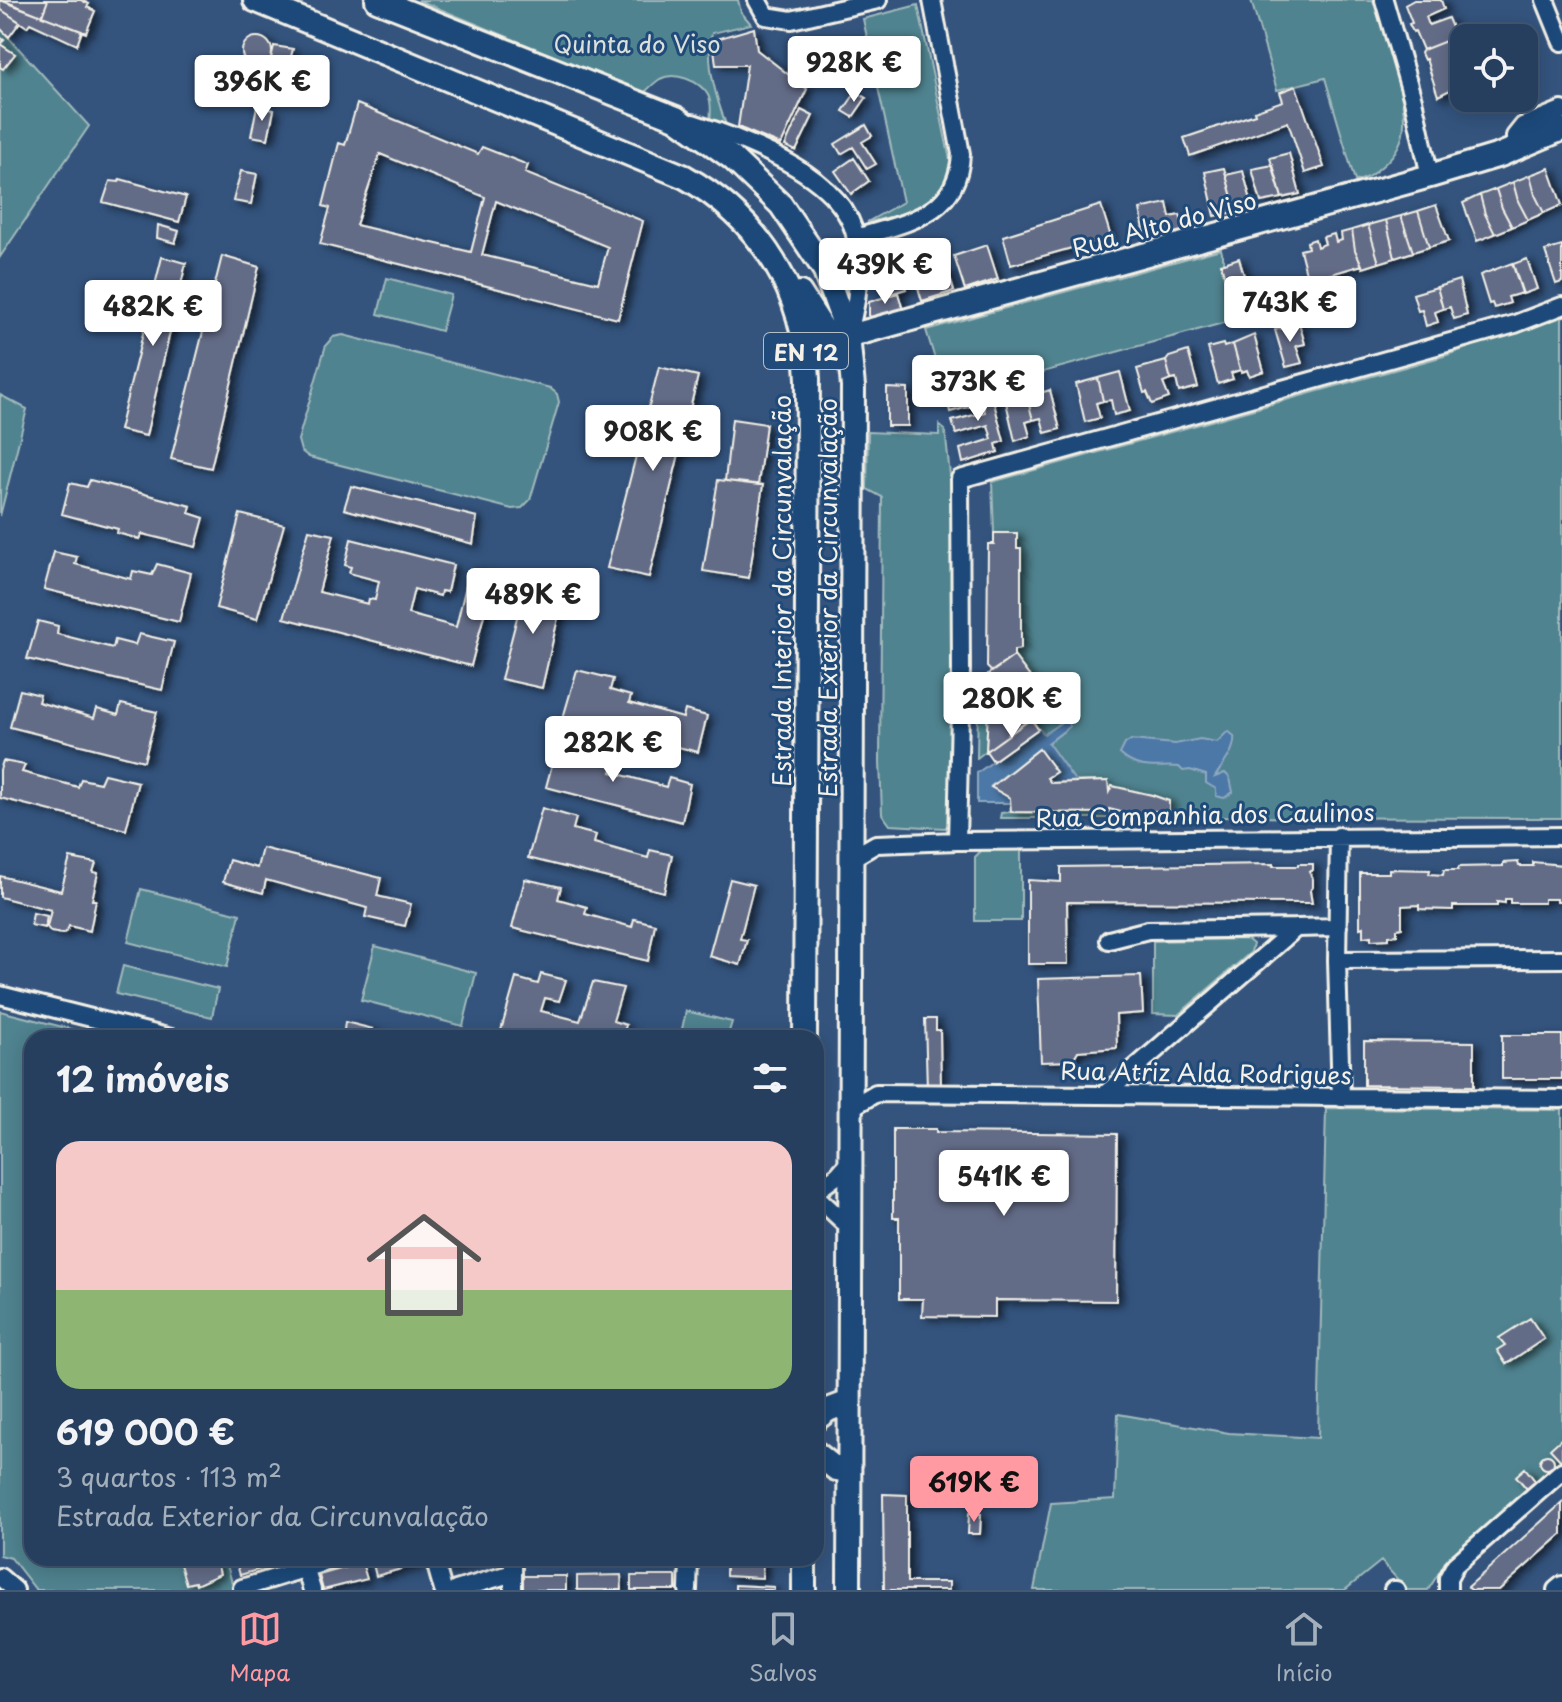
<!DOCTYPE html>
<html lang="pt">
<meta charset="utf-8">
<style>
body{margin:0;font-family:"Playpen Sans",sans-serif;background:#334a67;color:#f1f3f6;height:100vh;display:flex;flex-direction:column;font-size:30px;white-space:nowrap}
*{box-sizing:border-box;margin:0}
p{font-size:26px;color:#a4afbc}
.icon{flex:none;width:44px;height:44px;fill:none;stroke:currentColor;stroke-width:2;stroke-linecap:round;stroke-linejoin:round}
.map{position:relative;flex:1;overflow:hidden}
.side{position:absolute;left:24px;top:1030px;width:800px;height:536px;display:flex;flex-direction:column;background:#273f5e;border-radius:24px;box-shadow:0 4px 20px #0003,0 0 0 2px #435873}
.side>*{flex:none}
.buttons{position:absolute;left:1450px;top:24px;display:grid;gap:16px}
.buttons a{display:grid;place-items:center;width:88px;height:88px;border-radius:16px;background:#273f5e;box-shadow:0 4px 20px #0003,0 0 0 2px #435873;font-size:40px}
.price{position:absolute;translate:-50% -68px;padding:0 18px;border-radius:8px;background:#fff;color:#222;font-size:26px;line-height:52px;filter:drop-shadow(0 2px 4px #0008)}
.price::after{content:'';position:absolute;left:50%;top:48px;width:24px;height:18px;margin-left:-12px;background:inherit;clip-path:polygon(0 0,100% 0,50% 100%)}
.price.selected{background:#ff9aa2;color:#111}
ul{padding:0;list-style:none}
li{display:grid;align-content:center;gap:16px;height:424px;padding:0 32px}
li+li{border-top:2px solid #435873}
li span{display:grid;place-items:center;height:248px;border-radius:24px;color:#555}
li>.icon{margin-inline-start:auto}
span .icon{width:144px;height:144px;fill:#fffc;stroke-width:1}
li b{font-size:34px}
h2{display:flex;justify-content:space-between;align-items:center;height:96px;padding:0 32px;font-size:34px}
.tabs{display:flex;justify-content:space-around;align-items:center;height:112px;border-top:2px solid #435873;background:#273f5e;font-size:22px;color:#a4afbc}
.tabs a{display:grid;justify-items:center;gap:4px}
.tabs .selected{color:#ff9aa2}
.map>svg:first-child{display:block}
.green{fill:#4f838f;stroke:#a2babc;stroke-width:2}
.water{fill:#4c78a7;stroke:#8fa8c1;stroke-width:2}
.building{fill:#646c87;stroke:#f4f1e8;stroke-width:2;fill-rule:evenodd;filter:url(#shadow)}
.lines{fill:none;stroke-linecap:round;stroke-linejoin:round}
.minor-casing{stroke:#f4f1e8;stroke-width:22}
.major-casing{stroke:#f4f1e8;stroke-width:28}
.minor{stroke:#1f4a7a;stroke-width:16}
.major{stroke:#1f4a7a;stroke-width:22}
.labels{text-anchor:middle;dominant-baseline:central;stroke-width:6;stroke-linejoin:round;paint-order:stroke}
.shield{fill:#1f4a7a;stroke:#b4bfc7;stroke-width:2}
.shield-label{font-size:22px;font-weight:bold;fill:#f4f1e8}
.park-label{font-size:24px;fill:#dbe0db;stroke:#1f4a7a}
.street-label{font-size:24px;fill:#f4f1e8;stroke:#1f4a7a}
</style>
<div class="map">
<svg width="1562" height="1590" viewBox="0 0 1562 1590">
<defs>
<filter id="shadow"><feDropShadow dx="5.5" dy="3" stdDeviation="4" flood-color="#0009"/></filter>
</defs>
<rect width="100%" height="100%" fill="#34547e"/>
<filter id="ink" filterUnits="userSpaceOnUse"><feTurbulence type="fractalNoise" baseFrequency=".0125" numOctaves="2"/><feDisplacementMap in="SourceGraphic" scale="16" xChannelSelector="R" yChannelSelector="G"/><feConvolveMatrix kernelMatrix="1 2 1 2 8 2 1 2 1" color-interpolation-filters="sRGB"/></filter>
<g filter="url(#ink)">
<!-- green -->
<path class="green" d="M418 0H738L741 12 751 24 712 33C705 64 717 101 728 130L710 121C711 113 712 103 708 95 700 81 675 71 660 79 655 82 649 88 644 93Z
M1251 0H1373C1383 34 1405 88 1404 123 1404 140 1395 155 1382 166 1374 173 1366 180 1355 181L1325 78 1277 90Z
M918 5 950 160C943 209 909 213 867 222L903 202 863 19Z
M0 28 89 126 0 257Z
M1221 249 1238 319 947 398 926 330Z
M387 278 451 295 441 331 378 314Z
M1562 315V818L1176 817V812L1169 811V801L1109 792 1108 781H1075L1048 743 1069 727 1064 720 1044 735 1031 719 1048 706 1033 688 1036 684 1014 656V650L1021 648V548H1017V533H994L992 482 1444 356Z
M343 335 550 388 557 394 559 402 530 500 522 508 512 509 309 457 301 451 298 440 326 345 333 337Z
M0 395 27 409 0 516Z
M939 425 945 430 951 484 954 757 950 823 945 828 890 825 882 814 880 762 882 497 867 489 868 432 939 435Z
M993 690 1002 702 988 712 986 751 977 758 978 701Z
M1011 812 1108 813 1122 816 1121 818H1000L1001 813Z
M982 850H1021V921H975V857Z
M141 889 240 914 227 967 128 942Z
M1247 939 1253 944 1251 952 1178 1015 1153 1014V941Z
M375 946 476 973 463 1026 361 1000Z
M123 966 218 989 212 1017 116 994Z
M0 1011 106 1038H32V1558H225L234 1590H36L11 1558 0 1555Z
M686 1011 732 1022 727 1038H680Z
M1326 1108 1562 1110V1458L1444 1565 1428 1590H1407L1381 1561 1345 1590H1034L1051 1503 1115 1499 1118 1414 1229 1433 1318 1438Z"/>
<!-- water -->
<path class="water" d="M1065 720 1070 726 1048 743 1075 781 1051 783 1047 778 1056 772 1039 749 991 786 1010 798V803H977V773L1039 728 1044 734Z
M1228 731 1234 736C1236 751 1222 765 1215 777L1225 773 1230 778 1233 792 1224 798 1216 796V789L1206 783V775L1190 770 1183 771 1179 767C1159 765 1138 772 1120 754L1125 744 1131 740 1175 744 1200 739 1217 742Z"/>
<!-- building -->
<path class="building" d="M0 0 82 31 77 45 30 23 27 27 0 9Z
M2 0H48L42 16Z
M48 0H81L89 4 87 7 95 11 86 33 42 16Z
M1414 0H1441L1444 9 1426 17 1429 25 1448 18 1456 37 1423 50 1415 31 1413 32 1409 24 1412 23 1405 5Z
M0 9 20 22 9 37 0 28Z
M754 28 757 50 807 89 781 145 738 127 747 65H716L713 40Z
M0 37 4 40 0 44 15 54 3 69 0 67Z
M1456 37 1461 51 1464 50V83L1438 96 1426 59 1424 60 1421 53 1423 50Z
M242 52a15 15 0 1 1 30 0a15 15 0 1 1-30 0Z
M274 46 293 49 287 71 269 67Z
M1296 86 1324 167 1305 173 1288 122 1190 156 1184 138 1255 114 1254 111 1283 101 1280 92Z
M856 92 866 98 853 117 843 111Z
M357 104 478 154 482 147 528 165 525 173 643 221 618 319 320 244 330 208 323 206 339 143 345 145ZM380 154 485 197 471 252 356 225ZM496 201 608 247 598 283 482 255Z
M257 106 274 110 268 139 251 136Z
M801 110 813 116 796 151 785 146Z
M866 125 872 136 862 142 876 164 867 169 853 147 841 154 835 144Z
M1289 153 1300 194 1282 198 1270 158Z
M854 158 869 181 851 194 835 171Z
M1273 165 1282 198 1261 202 1252 169Z
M1224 168 1236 212 1215 216 1205 172Z
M1549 168 1562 205 1544 213 1535 195 1530 175Z
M241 171 257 174 251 204 233 201Z
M1243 171 1252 204 1235 208 1226 175Z
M1530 175 1535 195 1544 213 1528 220 1518 201 1513 182Z
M120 179 186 197 179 222 103 202 110 181 119 182Z
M1513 182 1518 201 1528 220 1512 227 1502 208 1496 189Z
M1496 189 1502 208 1512 227 1495 234 1485 214 1480 195Z
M1480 195 1485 214 1495 234 1477 241 1463 203Z
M1167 203 1170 217 1180 215 1184 231 1146 240 1140 209Z
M1101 205 1111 237 1011 265 1003 236Z
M1436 205 1449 241 1429 247 1418 211Z
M1418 211 1429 247 1413 252 1401 216Z
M1401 216 1413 252 1395 258 1386 220Z
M1386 220 1395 258 1379 263 1368 225Z
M158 225 179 231 175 243 157 238Z
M1368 225 1379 263 1363 268 1355 250 1352 230Z
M1352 230 1355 250 1362 265 1308 281 1300 250 1308 248 1307 242 1315 239 1317 247 1325 244 1323 237 1334 234 1336 242 1342 240 1341 233Z
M987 245 998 279 965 290 954 256Z
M1562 246V282L1556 284 1545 251Z
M894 254 906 289 889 294 877 260Z
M222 256 259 267 211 468 171 459Z
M162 257 186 263 146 436 119 430Z
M1239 258 1250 296 1231 301 1221 264Z
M1527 259 1537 289 1523 294 1513 264Z
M1512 263 1522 293 1508 297 1510 303 1494 308 1492 303 1489 304 1480 275Z
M948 271 954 291 922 301 916 281Z
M1459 280 1467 315 1454 319 1450 307 1443 309 1437 287Z
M1437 287 1443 309 1435 312 1438 322 1426 326 1422 310 1418 311 1413 294Z
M898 293 903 310 875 319 869 316V302Z
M1299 323 1305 344 1296 346 1302 363 1286 367 1275 330Z
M1254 335 1264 371 1249 376 1247 370 1241 372 1233 344Z
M1223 344 1224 347 1233 344 1240 370 1231 373 1233 379 1218 384 1208 348Z
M1188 351 1198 387 1179 392 1176 379 1171 380 1166 361 1169 357Z
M1166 361 1171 380 1163 383 1169 398 1152 404 1147 392 1144 393 1137 369Z
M659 367 698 376 649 577 607 568Z
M1120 372 1130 411 1114 415 1111 400 1103 401 1098 378Z
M1098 378 1103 401 1096 403 1100 418 1085 422 1076 384Z
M887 388 908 389V426H887Z
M990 388 1004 441 996 444 998 452 963 463 960 449 992 439 988 425 956 434 952 421 985 412 983 403 950 412 947 399Z
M1050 390 1060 429 1045 433 1041 418 1033 420 1027 397Z
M1027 397 1033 420 1026 422 1030 436 1015 441 1006 402Z
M732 419 766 424 758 485 725 481Z
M90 480 191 506 189 513 204 518 196 547 142 534 139 539 117 533 118 529 62 514 70 483 87 487Z
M718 480 763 485 749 578 703 571Z
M351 486 477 517 473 544 344 509Z
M240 514 284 525 257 619 216 608Z
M309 530 334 535 319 592 368 604 369 599 375 600 379 581 349 573 351 567 345 565 351 539 453 565 447 592 441 591 440 596 414 589 408 614 456 627 470 569 494 576 471 666 284 618Z
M994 533H1017V548H1021V649L1014 650V656L992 672 987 667 988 544H994Z
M54 552 77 557 75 564 131 579 133 571 152 575 157 564 191 573 179 622 44 589Z
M526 583 564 592 542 688 501 679Z
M38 621 58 626 57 634 113 648 115 640 135 645 139 634 174 642 162 690 27 659Z
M1014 656 1036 685 1033 688 1048 706 986 751 988 712 1003 701 1007 707 1010 704 988 674Z
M577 670 613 679 610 690 631 696 629 703 683 718 685 710 707 716 698 752 563 718Z
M20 690 40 695 38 702 94 718 97 709 118 715 121 704 157 712 144 761 10 727Z
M1031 719 1038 729 993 761 986 751Z
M559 739 594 748 591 759 613 766 611 772 666 787 669 778 690 784 682 822 546 787Z
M1039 749 1056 772 1047 778 1051 783 1108 781 1109 792 1112 786 1152 795 1169 801V811H1153L1150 819 1109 809 1108 813 1011 812 1010 798 991 787Z
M3 761 25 765 22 772 78 787 81 779 100 783 104 774 138 782 126 830 0 798V770Z
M542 808 576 818 573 829 596 835 594 843 648 858 650 850 672 855 664 892 528 858Z
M262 848 381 878 377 896 411 904 405 926 365 917 367 908 266 880 263 893 223 882 229 860 257 868Z
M70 858 96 863 93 872 98 873 92 900H96L90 931 69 926 67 931 62 934 51 932 47 927 51 910 0 897V876L61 891Z
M1518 862 1519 866H1533V862L1562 865V902H1557V899H1544V903H1510V899H1505V903L1497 902V906H1453V910L1419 909V905L1402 906V928L1397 929V935L1389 936V939L1371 940V936L1363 937V927L1360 928V873H1389V869L1430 870 1429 874 1443 875 1444 870H1458L1459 867 1503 866V863Z
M1273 864V866H1298V864H1313V870L1309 872 1313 879V887L1310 891 1312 903 1067 902 1068 964H1028V880L1061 882V867Z
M525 879 561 887 558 899 587 907 585 914 632 927 634 919 655 924 648 961 512 928Z
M730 879 754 885 740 939 747 940 740 965 709 956Z
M33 913 47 916 45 928 31 925Z
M541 974 566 980 559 1001 545 998 541 1011 580 1021 593 982 623 988 613 1021 626 1025 622 1038H565L536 1031 534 1036 524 1034 523 1038 500 1034 516 978 538 984Z
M1141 976 1143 1013 1116 1015 1117 1048 1078 1051 1072 1061 1041 1062 1038 979Z
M925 1019H936V1030H940L941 1088H927Z
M345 1022 373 1029 372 1032 402 1038H343Z
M1502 1035H1562V1079H1502Z
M1364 1041 1474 1042V1086L1364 1085Z
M893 1129H936V1132L1117 1134 1116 1301 995 1300V1317L922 1316 923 1299H899V1218H893Z
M1530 1318 1544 1339 1506 1364 1497 1350 1505 1345 1499 1338Z
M1562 1438V1462L1550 1449Z
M1540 1462a7 7 0 1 1 14 0a7 7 0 1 1-14 0Z
M1525 1468 1536 1482 1527 1489 1516 1476Z
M883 1494 907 1495V1582H949V1590H884Z
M1562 1503V1534L1499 1590H1471L1468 1587Z
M969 1513 981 1514 980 1534H968Z
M188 1558 216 1560 220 1574 196 1585 195 1582 186 1584 179 1561Z
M235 1558H283L284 1562 240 1575Z
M378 1558H418L419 1564 376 1576 372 1560Z
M442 1558H483L446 1570Z
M726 1558H763L762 1578 726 1576Z
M362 1563 367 1579 323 1590 319 1575Z
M621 1575 622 1590H577V1576Z
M521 1576H566V1590H521Z
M631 1576H676V1590H631Z
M735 1585 774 1587V1590H735Z"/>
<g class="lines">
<defs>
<path id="minor" d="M757 0 766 16 791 20 878 0
M1384 0 1413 100 1430 176
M1545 0 1562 42
M693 123C746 140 845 176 856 239 862 271 857 305 848 335
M1519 147 1515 136 1523 126 1562 110
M856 238C906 222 958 216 961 154L932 0
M1339 836 1337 960 1341 1098
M957 841 961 670 960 479 1515 324 1562 306
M852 858 876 844 957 841 1562 836
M1109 940 1148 930 1296 928
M1337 960 1562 959
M0 995 171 1038
M1104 1095 1296 928 1338 927
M852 1107 876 1093 1562 1099
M816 1191 838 1175 850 1161
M816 1196 850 1228
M434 1558 443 1590
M305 1568 312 1590
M513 1573V1590
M0 1577 15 1590
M242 1588 339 1558
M456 1590 513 1573V1558
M688 1590 689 1558
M1393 1590H1396
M1448 1590V1578L1455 1565 1562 1471
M1556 1590 1562 1585"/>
<path id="major" d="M255 0 685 177C761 220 805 292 808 379L805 1038
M377 0 676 118 732 158 781 205 824 269 848 335 853 387 849 1590
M800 293 825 332 839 336 864 332 1430 176 1500 155 1562 129
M816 1419 828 1410 849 1402
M816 1453 836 1469 848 1471
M804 1590V1558"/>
</defs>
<!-- minor casing -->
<use href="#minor" class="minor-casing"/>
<!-- major casing -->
<use href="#major" class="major-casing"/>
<!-- minor -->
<use href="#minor" class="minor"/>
<!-- major -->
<use href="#major" class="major"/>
</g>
</g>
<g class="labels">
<!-- shield labels -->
<rect class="shield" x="764" y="333" width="84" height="36" rx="6"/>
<g class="shield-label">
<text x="806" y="351">EN 12</text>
</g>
<!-- park labels -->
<g class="park-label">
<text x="637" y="43">Quinta do Viso</text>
</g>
<!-- street labels -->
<g class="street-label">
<text transform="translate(1164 223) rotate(-15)">Rua Alto do Viso</text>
<text transform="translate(781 591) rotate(-90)">Estrada Interior da Circunvalação</text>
<text transform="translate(827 598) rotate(-90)">Estrada Exterior da Circunvalação</text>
<text transform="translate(1205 814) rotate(-1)">Rua Companhia dos Caulinos</text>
<text transform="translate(1206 1072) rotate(1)">Rua Atriz Alda Rodrigues</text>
</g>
</g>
</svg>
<div class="buttons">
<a><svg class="icon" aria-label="locate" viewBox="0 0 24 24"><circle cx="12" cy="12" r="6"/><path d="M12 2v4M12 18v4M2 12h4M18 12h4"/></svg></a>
</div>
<b class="price" style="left:854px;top:104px">928K €</b>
<b class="price" style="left:262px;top:123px">396K €</b>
<b class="price" style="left:885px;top:306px">439K €</b>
<b class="price" style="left:1290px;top:344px">743K €</b>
<b class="price" style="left:153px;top:348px">482K €</b>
<b class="price" style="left:978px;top:423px">373K €</b>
<b class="price" style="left:653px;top:473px">908K €</b>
<b class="price" style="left:533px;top:636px">489K €</b>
<b class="price" style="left:1012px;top:740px">280K €</b>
<b class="price" style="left:613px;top:784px">282K €</b>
<b class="price" style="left:1004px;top:1218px">541K €</b>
<b class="price selected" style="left:974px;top:1524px">619K €</b>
<section class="side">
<h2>12 imóveis<svg class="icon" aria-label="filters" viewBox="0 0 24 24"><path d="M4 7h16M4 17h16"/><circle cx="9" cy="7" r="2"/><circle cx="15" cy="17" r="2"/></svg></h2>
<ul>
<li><span style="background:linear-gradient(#f6c9c9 60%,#8fb573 0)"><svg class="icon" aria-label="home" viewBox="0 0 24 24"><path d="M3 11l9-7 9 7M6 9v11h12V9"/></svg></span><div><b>619 000 €</b><p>3 quartos · 113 m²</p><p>Estrada Exterior da Circunvalação</p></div></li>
</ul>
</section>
</div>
<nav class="tabs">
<a class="selected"><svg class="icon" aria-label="map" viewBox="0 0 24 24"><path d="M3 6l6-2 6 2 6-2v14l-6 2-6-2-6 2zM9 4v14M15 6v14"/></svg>Mapa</a>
<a><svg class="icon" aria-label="saved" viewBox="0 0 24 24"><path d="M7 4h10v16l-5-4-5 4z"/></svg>Salvos</a>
<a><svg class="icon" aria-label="home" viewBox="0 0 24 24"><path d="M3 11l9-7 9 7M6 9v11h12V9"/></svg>Início</a>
</nav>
